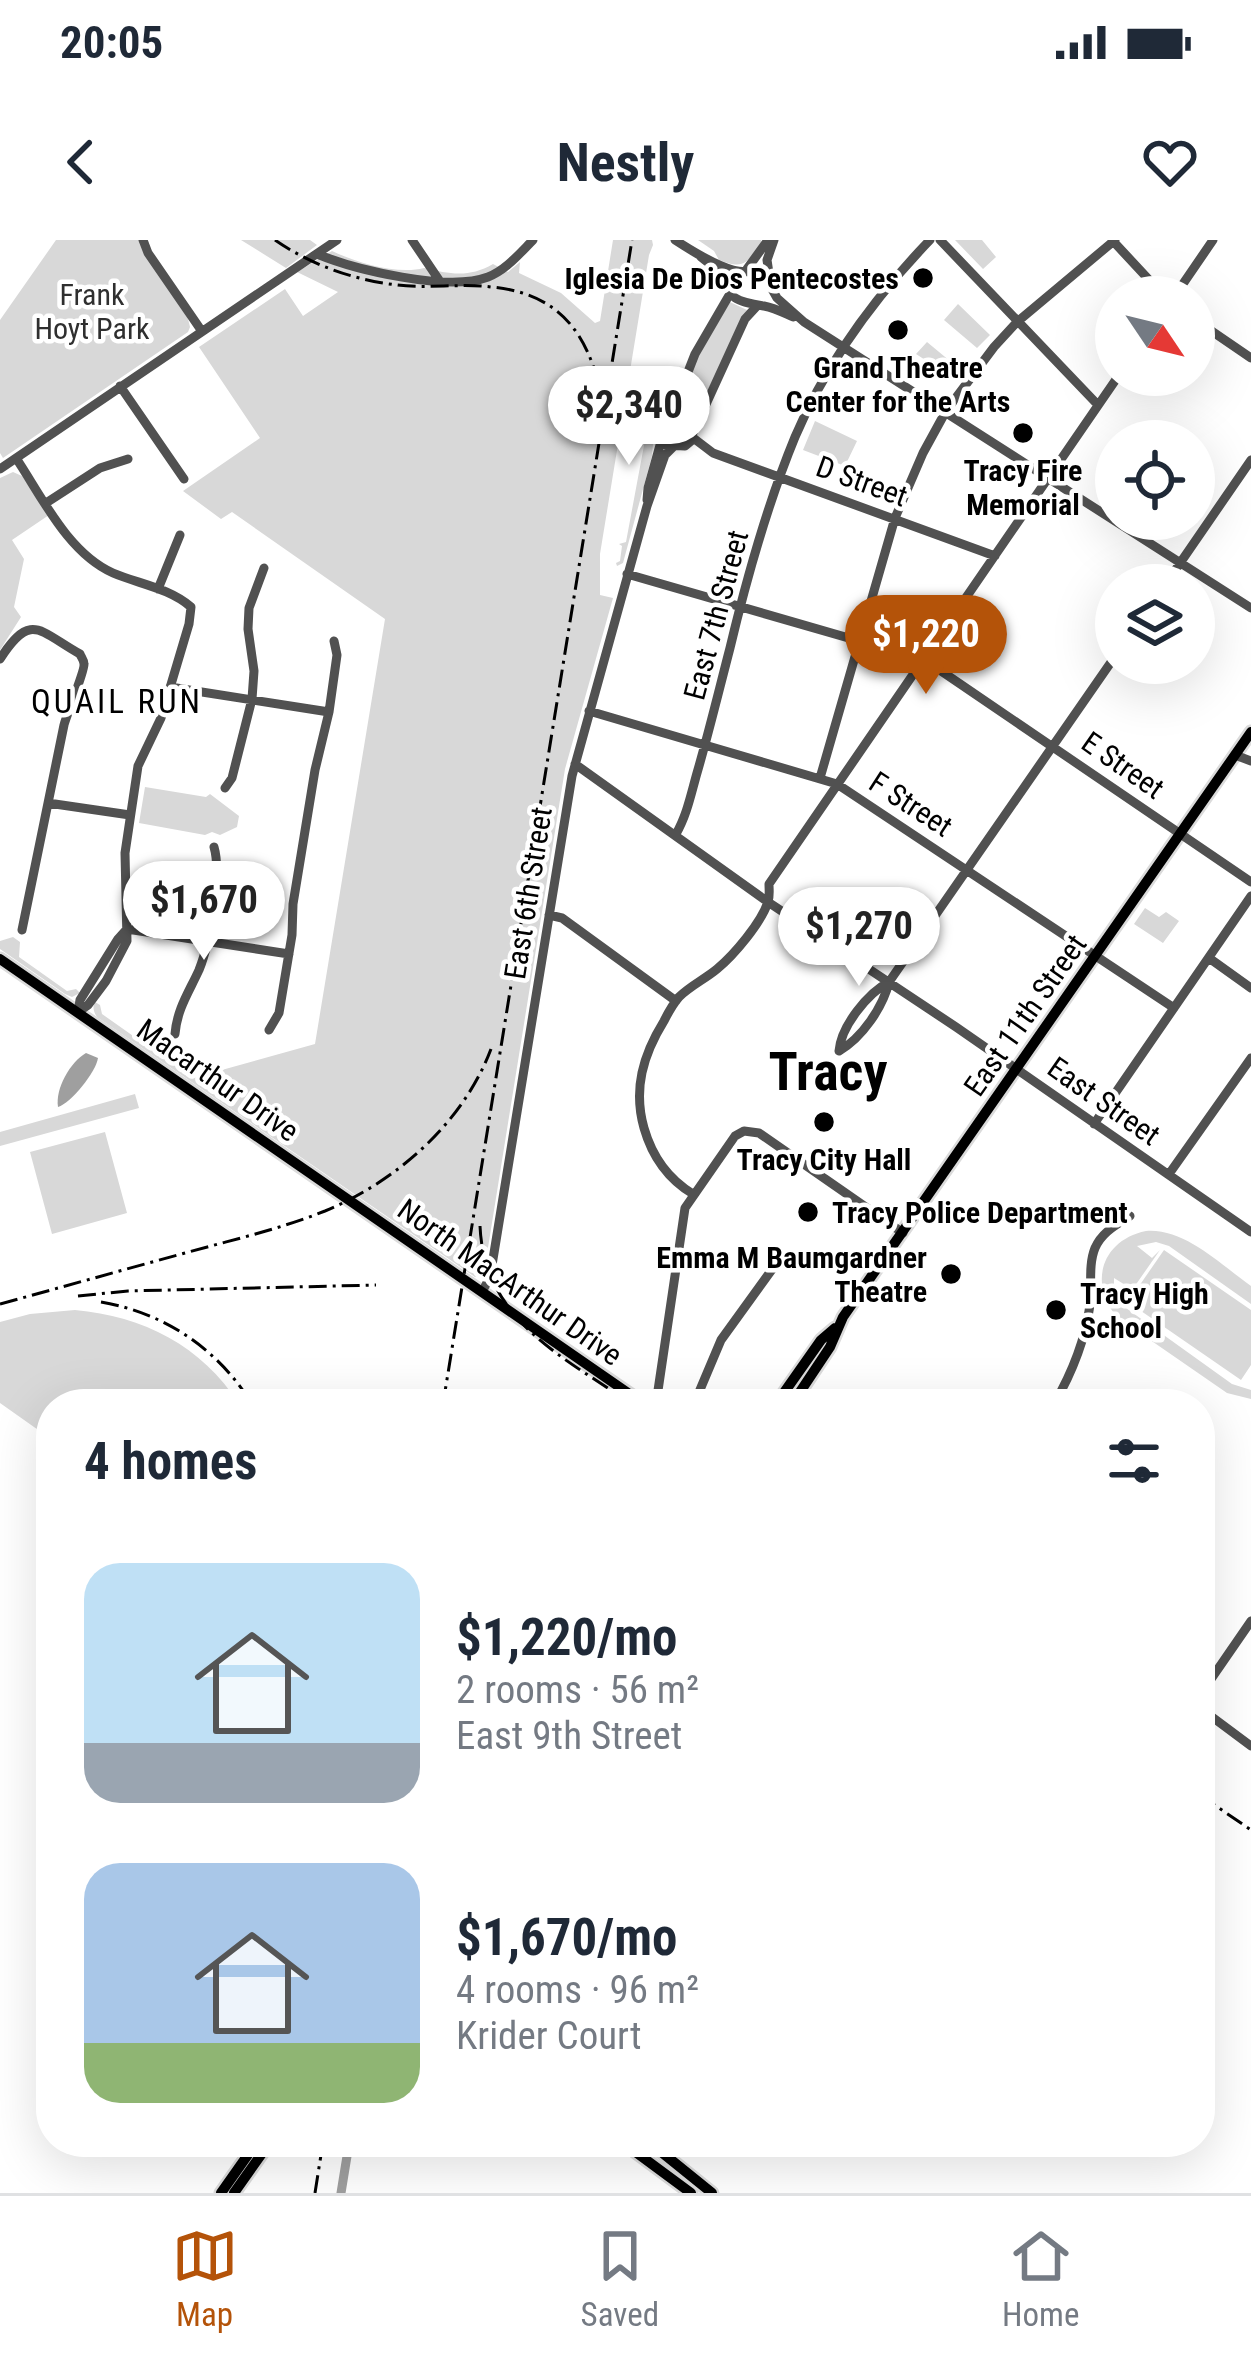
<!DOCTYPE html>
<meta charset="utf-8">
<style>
body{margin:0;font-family:"Roboto Condensed",sans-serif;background:#f2f2f3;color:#1f2937;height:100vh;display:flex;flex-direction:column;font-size:45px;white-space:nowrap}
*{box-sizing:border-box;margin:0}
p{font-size:39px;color:#747a83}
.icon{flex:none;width:66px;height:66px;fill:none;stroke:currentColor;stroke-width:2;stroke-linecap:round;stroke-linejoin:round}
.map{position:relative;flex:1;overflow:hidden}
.sheet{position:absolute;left:36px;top:1149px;width:1179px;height:768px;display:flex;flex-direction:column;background:#fff;border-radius:48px;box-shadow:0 12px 48px #0002}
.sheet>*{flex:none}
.needle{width:78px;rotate:125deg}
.buttons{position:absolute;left:1095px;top:36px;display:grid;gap:24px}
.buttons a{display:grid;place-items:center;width:120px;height:120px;border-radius:50%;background:#fff;box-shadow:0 12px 48px #0002;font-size:60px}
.price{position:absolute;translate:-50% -102px;padding:0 27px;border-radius:42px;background:#fff;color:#222;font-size:39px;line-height:78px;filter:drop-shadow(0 3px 6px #0008)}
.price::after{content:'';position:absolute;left:50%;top:72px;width:36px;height:27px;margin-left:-18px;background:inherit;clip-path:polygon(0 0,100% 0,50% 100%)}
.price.selected{background:#b45309;color:#fff}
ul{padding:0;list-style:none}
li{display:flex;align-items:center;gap:36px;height:300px;padding:0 48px}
li span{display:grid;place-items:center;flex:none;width:336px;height:240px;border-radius:36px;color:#555}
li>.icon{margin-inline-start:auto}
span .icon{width:144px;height:144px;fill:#fffc;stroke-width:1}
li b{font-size:51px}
h2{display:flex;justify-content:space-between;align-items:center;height:144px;padding:0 48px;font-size:51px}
.status{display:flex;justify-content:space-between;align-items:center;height:84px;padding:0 60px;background:#fff;direction:ltr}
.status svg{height:33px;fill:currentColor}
header{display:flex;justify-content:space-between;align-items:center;height:156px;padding:0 48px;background:#fff;font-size:54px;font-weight:700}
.tabs{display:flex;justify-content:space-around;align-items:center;height:168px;border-top:3px solid #e0e1e3;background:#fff;font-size:33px;color:#747a83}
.tabs a{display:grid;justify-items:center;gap:6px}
.tabs .selected{color:#b45309}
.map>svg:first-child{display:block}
.green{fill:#d8d8d8}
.water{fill:#9f9f9f}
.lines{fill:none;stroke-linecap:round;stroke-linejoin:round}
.canal{stroke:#9f9f9f;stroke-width:9}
.major-casing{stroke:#dbdbdb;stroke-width:15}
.minor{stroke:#515151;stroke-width:9}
.major{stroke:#000;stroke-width:10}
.rail{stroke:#000;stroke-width:3;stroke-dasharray:18 6 3 6;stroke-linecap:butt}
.poi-dot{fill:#000;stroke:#fff;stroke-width:4.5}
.labels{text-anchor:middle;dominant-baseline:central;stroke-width:9;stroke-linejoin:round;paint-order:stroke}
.poi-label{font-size:30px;font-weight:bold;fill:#000;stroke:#fff}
.park-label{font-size:30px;fill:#2f2f2f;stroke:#fff}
.street-label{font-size:30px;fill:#000;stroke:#fff}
.neighbourhood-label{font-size:33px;letter-spacing:3px;fill:#000;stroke:#fff}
.town-label{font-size:54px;font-weight:bold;fill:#000;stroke:#fff}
</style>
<div class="status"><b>20:05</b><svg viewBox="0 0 49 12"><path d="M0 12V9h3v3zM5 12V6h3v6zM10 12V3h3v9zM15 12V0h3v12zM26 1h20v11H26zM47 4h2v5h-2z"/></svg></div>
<header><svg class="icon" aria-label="back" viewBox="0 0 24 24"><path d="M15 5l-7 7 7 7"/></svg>Nestly<svg class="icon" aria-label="heart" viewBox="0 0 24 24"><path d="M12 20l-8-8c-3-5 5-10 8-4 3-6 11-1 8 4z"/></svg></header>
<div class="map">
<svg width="1251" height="1953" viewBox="0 0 1251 1953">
<rect width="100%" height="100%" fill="#fff"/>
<!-- green -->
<path class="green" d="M56 0H139L188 79 190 87 188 92 3 218 0 213V80Z
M241 0H310L317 5 286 28Z
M613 0H652L653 5 649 15 600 314V355L613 358 565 529 486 1020 482 1034 475 1037 97 777C94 772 92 768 95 762L100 765 102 774 146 805 161 799 168 806 175 808 172 822 193 838 315 804 385 379 232 272 221 279 183 251 260 198 199 107 285 49 303 76 338 52 297 32 332 11C357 23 398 35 424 28 450 34 469 38 493 24L508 32 520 22 519 33 561 53 595 83 600 81Z
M698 0H761L762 3C746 23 745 30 719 20L714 11Z
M955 0H982L996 17 983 29Z
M730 62 747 70 707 152 687 145 693 124Z
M958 64 990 95 977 108 944 80Z
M927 102 962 131 956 140 916 114Z
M683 154 701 166 693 187H671Z
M815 181 857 201 845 226 803 210Z
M645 200 653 204 652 216 623 323 617 326 616 323 620 321 622 306 619 304 626 302Z
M13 232 22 236 49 275 12 300 24 319 14 367 21 377 0 410V238Z
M145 547 206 557 210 554 239 576 237 587 220 595 212 592 205 595 139 583Z
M1145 668 1159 677 1166 672 1179 681 1163 703 1134 684Z
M13 697 20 702 19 717 67 751 76 749 80 753 72 757 65 754 0 709V701Z
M135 854 139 868 0 906V892Z
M105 892 127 973 52 994 30 912Z
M1146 991C1185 988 1221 1025 1251 1046V1064L1169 1006 1156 1002 1137 1006 1152 1018 1160 1010 1130 1053V1048L1114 1038V1048L1119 1063 1232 1144 1251 1150V1159L1227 1153 1117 1077C1088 1043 1102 1000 1146 991Z
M1164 1010 1251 1070V1125L1241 1140 1128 1062Z
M75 1070C143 1076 202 1106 239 1164H51V1199L0 1163V1082L30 1074Z"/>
<!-- water -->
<path class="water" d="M86 813 98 818C96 832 71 863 58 867 55 849 70 822 86 813Z"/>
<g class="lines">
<!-- canal -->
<path class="canal" d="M341 1953 348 1910"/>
<defs>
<path id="major" d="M0 719 644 1164
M776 1164 821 1100 835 1088
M792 1164 830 1107 843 1077 1251 492
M622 1902 691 1953
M649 1902 712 1953
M221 1953 257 1902
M234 1953 270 1902"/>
</defs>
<!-- major casing -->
<use href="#major" class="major-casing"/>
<!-- minor -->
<path class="minor" d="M143 0 148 13 201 90
M412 0 439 40
M675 0C692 11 714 25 733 30 744 33 753 30 764 35L777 58 804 82 1251 368
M940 0 1098 165
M1112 0 1165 57
M317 14C356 30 448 52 488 37 506 30 520 13 533 0
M701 17 721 33 730 46
M747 29 768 0
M738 32C716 59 744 63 764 66 775 68 784 73 793 77
M770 40 767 20 774 0
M1174 57 1213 0
M1194 79 1251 118
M120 146 184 239
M670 189 689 191 691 201 685 206 666 205 662 198Z
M664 193 695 114 731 52
M692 195 745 79 757 66
M692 197 713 213 995 316
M16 218C42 257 68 313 113 333 139 344 169 348 191 367L189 384 161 478 138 526 125 613 127 701 106 741 88 765 78 772
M0 229 337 0
M647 260 648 248 662 198
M46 263 100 228 128 219
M627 334 925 420 1251 642
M1165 345 1251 220
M158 349 180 295
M0 419C31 371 39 391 80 414 81 417 84 420 84 424 85 431 67 473 64 485L22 690
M170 447 329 472
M589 471 837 544 1174 768
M1235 515 1251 521
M575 524 768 662 956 787 1251 992
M820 538 895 278 923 213 946 171 994 107 1017 82 1115 0
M225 548 232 538 252 459 254 431 248 389 249 368 264 328
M48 563 130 575
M676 594C687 575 691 554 697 533 709 492 719 450 730 408 747 337 767 265 795 197 826 124 875 57 930 0
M549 675 562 678 676 761
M127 689 289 714
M1209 718 1251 748
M78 772 80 760 118 699 127 689
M269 790 279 773 292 695 293 664 315 530 329 472 337 415 334 401
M175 794C177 769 189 752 199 730 210 703 222 634 214 607
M839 811C862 798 883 767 889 742L1116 415
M839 811C841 786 868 753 889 742
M1094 884 1251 656
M1169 934 1251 818
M693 954C668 939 652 916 644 888 633 849 643 815 664 781 668 773 673 764 679 757 690 746 705 739 717 729 734 715 761 683 768 662 770 656 769 650 769 644L1119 135
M482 1052 490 1037 494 1013 572 536 647 266 665 215 673 207
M656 1164 685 968 735 896 744 891 759 893 903 993
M694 1164 721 1100 773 1028
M1054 1164C1072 1133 1085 1101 1090 1065 1092 1047 1088 1025 1095 1008 1102 992 1116 985 1130 976
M1200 1455 1251 1381
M1200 1468 1251 1506"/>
<!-- major -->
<use href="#major" class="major"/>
<!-- rail -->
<path class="rail" d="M275 0C311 25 354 40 397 45 428 49 460 43 491 47 558 53 588 92 601 155
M480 986C484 1080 563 1117 632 1164
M78 1056 128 1051 376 1045
M101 1062C165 1073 218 1109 252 1164
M0 1064C62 1047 123 1030 185 1013 232 1000 280 989 325 971 397 941 463 883 491 809
M443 1164 632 0
M1200 1555 1251 1590
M315 1953 323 1902"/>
</g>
<!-- markers -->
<g class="poi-dot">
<circle cx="923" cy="38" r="12"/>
<circle cx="898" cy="90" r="12"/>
<circle cx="1023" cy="193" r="12"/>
<circle cx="824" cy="882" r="12"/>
<circle cx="808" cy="972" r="12"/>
<circle cx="951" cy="1034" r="12"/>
<circle cx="1056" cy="1070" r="12"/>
</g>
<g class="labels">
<!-- poi labels -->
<g class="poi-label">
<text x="899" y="38" text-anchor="end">Iglesia De Dios Pentecostes</text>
<text x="898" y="127">Grand Theatre<tspan x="898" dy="34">Center for the Arts</tspan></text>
<text x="1023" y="230">Tracy Fire<tspan x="1023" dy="34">Memorial</tspan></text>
<text x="824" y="919">Tracy City Hall</text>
<text x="832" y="972" text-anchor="start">Tracy Police Department</text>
<text x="927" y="1017" text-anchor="end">Emma M Baumgardner<tspan x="927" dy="34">Theatre</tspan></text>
<text x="1080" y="1053" text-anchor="start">Tracy High<tspan x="1080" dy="34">School</tspan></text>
</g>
<!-- park labels -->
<g class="park-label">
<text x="92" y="54">Frank<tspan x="92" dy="34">Hoyt Park</tspan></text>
</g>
<!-- street labels -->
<g class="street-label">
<text transform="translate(862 241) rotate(20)">D Street</text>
<text transform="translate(716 375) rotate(-75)">East 7th Street</text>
<text transform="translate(1123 525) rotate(35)">E Street</text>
<text transform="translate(911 564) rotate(33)">F Street</text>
<text transform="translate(528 653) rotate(-81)">East 6th Street</text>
<text transform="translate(1025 775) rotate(-55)">East 11th Street</text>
<text transform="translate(218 840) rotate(35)">Macarthur Drive</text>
<text transform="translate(1104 861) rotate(35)">East Street</text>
<text transform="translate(510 1042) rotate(35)">North MacArthur Drive</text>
</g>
<!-- neighbourhood labels -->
<g class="neighbourhood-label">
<text x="117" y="461">QUAIL RUN</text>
</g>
<!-- town labels -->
<g class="town-label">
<text x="828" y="831">Tracy</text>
</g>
</g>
</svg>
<div class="buttons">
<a><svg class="needle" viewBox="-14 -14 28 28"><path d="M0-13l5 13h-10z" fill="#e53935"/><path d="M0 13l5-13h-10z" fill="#747a83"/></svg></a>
<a><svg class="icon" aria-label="locate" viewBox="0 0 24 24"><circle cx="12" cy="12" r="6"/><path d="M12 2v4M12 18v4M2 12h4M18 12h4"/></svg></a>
<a><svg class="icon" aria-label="layers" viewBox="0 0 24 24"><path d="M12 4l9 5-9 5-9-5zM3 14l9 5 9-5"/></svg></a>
</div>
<b class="price" style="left:629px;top:228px">$2,340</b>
<b class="price selected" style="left:926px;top:457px">$1,220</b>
<b class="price" style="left:204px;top:723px">$1,670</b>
<b class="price" style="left:859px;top:749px">$1,270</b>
<section class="sheet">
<h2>4 homes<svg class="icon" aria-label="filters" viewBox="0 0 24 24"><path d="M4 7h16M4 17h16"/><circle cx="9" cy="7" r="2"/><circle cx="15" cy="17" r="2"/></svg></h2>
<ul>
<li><span style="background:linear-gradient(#bfe0f5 75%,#9aa5b1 0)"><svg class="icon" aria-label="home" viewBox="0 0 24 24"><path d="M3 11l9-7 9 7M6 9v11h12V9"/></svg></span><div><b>$1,220/mo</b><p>2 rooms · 56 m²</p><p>East 9th Street</p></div></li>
<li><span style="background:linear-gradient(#a9c7e8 75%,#8fb573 0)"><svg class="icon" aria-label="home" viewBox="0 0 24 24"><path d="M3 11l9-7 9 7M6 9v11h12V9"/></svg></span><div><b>$1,670/mo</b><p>4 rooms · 96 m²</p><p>Krider Court</p></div></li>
</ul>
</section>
</div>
<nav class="tabs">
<a class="selected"><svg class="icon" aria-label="map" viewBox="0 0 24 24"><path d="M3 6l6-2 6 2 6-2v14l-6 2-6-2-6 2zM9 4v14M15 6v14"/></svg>Map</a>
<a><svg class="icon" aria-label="saved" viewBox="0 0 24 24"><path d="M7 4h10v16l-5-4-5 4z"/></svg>Saved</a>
<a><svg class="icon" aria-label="home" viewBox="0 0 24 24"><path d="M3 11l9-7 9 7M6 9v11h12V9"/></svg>Home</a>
</nav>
